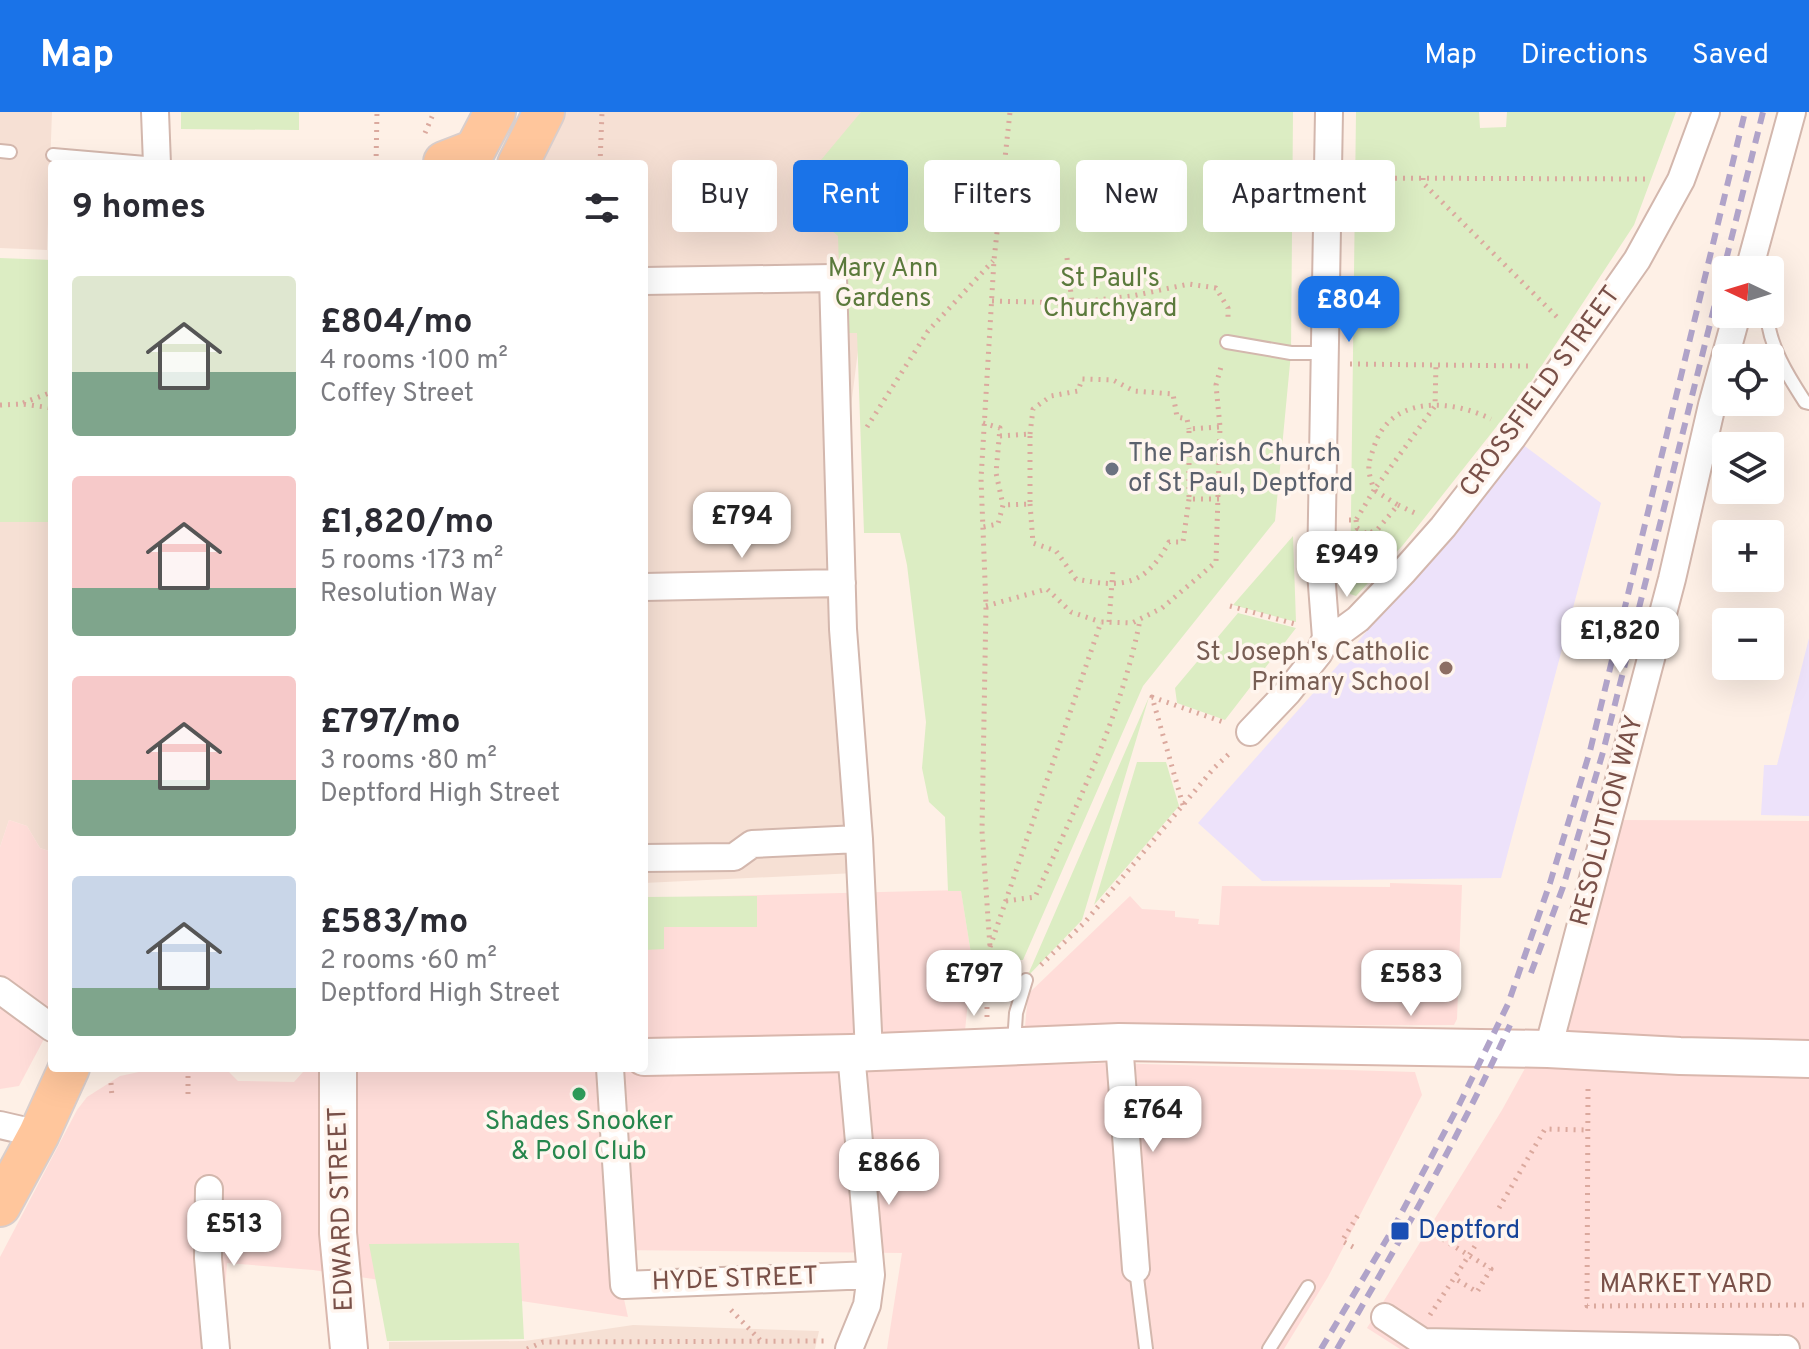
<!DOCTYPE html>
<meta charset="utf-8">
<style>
body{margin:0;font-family:Overpass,sans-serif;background:#f7f7f7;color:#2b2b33;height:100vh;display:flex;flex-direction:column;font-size:30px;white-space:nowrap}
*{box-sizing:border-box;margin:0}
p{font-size:26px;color:#7c7c81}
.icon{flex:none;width:44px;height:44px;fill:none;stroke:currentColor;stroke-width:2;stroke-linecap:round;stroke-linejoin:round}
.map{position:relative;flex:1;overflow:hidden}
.details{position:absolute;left:48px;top:48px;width:600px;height:912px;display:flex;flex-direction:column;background:#fff;border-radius:8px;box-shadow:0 8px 32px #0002}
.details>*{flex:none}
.top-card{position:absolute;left:672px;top:48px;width:760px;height:72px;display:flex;gap:16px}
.needle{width:52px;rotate:274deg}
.buttons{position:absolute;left:1712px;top:144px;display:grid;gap:16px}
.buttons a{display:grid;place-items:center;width:72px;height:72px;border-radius:8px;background:#fff;box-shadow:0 8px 32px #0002;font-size:40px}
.price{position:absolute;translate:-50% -68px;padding:0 18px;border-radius:16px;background:#fff;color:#222;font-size:26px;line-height:52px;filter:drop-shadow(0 2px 4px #0008)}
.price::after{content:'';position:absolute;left:50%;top:48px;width:24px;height:18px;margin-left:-12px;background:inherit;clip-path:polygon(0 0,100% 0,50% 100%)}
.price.active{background:#1a73e8;color:#fff}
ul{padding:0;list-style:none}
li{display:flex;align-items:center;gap:24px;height:200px;padding:0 24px}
li span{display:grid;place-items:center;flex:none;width:224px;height:160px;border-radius:8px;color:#555}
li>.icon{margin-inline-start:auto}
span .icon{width:96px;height:96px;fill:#fffc;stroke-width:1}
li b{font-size:34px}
h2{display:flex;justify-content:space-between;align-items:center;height:96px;padding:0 24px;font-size:34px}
.chip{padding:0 28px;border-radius:8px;background:#fff;box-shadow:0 8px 32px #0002;font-size:28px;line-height:72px}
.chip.active{background:#1a73e8;color:#fff}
header{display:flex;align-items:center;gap:48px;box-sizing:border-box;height:112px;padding:0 40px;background:#1a73e8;color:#fff}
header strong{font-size:38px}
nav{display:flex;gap:44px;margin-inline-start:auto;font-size:28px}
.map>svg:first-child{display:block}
.residential{fill:#f6e0d4}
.commercial{fill:#ffddd9}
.education{fill:#ede2fa}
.green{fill:#dcedc3}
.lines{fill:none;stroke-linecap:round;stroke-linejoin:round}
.lane-casing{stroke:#d3b7ad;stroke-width:16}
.street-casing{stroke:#d3b7ad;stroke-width:30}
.secondary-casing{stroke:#d9b7ad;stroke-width:40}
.primary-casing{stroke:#d9cecc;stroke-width:44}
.path{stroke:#dba99e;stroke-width:5;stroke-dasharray:2 6;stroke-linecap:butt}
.lane{stroke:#fff;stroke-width:12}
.street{stroke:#fff;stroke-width:26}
.secondary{stroke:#fff;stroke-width:36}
.primary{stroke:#ffc69c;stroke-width:40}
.rail{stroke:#b0a3c9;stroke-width:6;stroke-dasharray:12 8;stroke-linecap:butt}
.worship-dot{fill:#6b7280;stroke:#fff5ee;stroke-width:3}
.education-dot{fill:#8d6e63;stroke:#fff5ee;stroke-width:3}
.leisure-dot{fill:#2e9e5b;stroke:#fff5ee;stroke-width:3}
.transit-dot{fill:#1a4fb4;stroke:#fff5ee;stroke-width:3}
.labels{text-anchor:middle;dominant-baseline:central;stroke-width:7;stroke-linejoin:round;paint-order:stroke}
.park-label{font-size:26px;fill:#5b7a3c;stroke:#fff5ee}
.street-label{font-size:26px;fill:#795048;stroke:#fff5ee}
.worship-label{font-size:26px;fill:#5b616d;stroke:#fff5ee;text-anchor:start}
.education-label{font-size:26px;fill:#785e54;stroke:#fff5ee;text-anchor:end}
.leisure-label{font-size:26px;fill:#27864d;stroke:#fff5ee}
.transit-label{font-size:26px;fill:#164399;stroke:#fff5ee;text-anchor:start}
</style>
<header>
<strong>Map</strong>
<nav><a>Map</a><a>Directions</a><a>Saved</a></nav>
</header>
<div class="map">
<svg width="1809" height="1237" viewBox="0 0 1809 1237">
<rect width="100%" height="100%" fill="#fef0e6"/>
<!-- residential -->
<path class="residential" d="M0 0H52L47 138 0 136Z
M562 0H888L845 342 856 761 644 771V52H537Z
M0 410H52V740L40 736 27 714 9 708 0 735Z
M633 1213 819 1219 815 1237H389V1230L525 1229Z"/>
<!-- commercial -->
<path class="commercial" d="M9 708 27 714 40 736 52 740V912L19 974 0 977V735Z
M1618 708 1809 709V1237H1400L1367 1216 1502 998 1550 911Z
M1390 771 1462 773 1457 907 1454 913 1025 915 1028 882 1130 784 1142 797 1175 799V805L1199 807 1198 812 1219 813 1222 774 1390 775Z
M961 778 972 848 965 919 644 931V786Z
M1109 951 1415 960 1422 983 1328 1165 1284 1237H887L902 1141 613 1138 628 1205 313 1158 227 1151 221 1237H0V1145L77 998 87 985 120 964 139 960H229L238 969 294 970 303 960 837 959Z"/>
<!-- education -->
<path class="education" d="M1522 332 1601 391 1501 766 1262 769 1198 711 1347 543Z
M1809 526V704L1761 703 1764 653H1777Z"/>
<!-- green -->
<path class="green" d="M181 0H299V18L181 17Z
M861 0H1293L1291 241 1275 409 1143 574 1023 848H972L961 779H948L945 705 929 690 922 656 926 610 907 453 900 421H864L857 221H841L838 124 831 118 809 77 821 48Z
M1356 0H1479L1480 16 1506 15 1507 0H1676L1634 113 1527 276 1403 433 1356 484 1350 482Z
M0 146 52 148V410H0Z
M1293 424 1296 510 1233 493Z
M1238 501 1296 516 1225 608 1177 591 1175 576Z
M1149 585 1082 808 1027 865Z
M1137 650H1166L1179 694 1094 793Z
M757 784V815H664V837L644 838V785Z
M519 1131 524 1227 387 1229 369 1132Z"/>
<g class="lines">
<defs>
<path id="lane" d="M0 39 10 40
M53 43 157 52
M1767 202C1769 234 1788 264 1805 290L1809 291
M1227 230 1291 241H1323
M1014 931 1016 901 1026 868
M1136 1157 1146 1237
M1269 1237 1308 1175"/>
<path id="street" d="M155 0 157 52
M1749 158 1792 0
M644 169 833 166 843 517 859 727 869 941
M644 475 842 471
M1327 520 1343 518 1358 507 1404 459 1443 415 1513 325 1637 148 1681 68 1706 0
M1250 620 1288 580 1319 541 1326 526 1321 460 1329 0
M644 746 734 745 752 732 859 727
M0 878 52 916
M1119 930 1136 1157
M1548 937 1672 467 1712 293 1737 202
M610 956 624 1173 871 1163
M0 1013 39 1022
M209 1077 208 1146 216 1237
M1385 1205 1423 1230 1786 1237
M849 1237 867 1193 871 1163 851 941"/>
<path id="secondary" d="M644 945 851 941 1119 930 1548 937 1680 944 1809 947
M338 956V1121L349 1237"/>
<path id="primary" d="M444 50 475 38 495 0
M518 52 544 0
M0 1094 39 1022 69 956"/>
</defs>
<!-- lane casing -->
<use href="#lane" class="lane-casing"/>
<!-- street casing -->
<use href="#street" class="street-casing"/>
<!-- secondary casing -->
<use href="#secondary" class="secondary-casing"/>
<!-- primary casing -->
<use href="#primary" class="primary-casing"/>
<!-- path -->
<path class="path" d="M425 21 434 0
M376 52 377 0
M600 52 602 0
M1355 66 1649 67
M1423 66V71L1560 208
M1067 146 1072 191
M992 189 1072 191 1132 184 1189 172 1216 176 1228 196V210
M1350 252 1528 254
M23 291 52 280
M0 293 22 292 52 296
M983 311 1000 316 996 361 1003 393 998 412 983 415
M867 315 928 219 993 149
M1030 322 1033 297 1051 284 1078 279 1082 267 1113 268 1134 279 1173 282 1177 305 1187 307 1189 317
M1000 324 1030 322V392L1003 393
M1219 387H1189V317L1220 315
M1030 392 1033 431 1056 439 1076 467C1121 476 1145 475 1169 430H1183L1189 387
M1398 393 1419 403
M1349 408H1356L1374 378C1372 371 1368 361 1369 354 1369 348 1372 341 1374 335 1390 283 1451 287 1491 307
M1356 408 1357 416 1367 422 1377 418 1398 393 1374 378 1435 294 1436 252
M986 494 1047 477 1071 500 1101 510
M1230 494 1299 513
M1109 510 1113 457
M1183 693 1152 585 1226 611
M1006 789 1035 785C1075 697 1122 602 1140 508
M990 835 1101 510 1132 511 1162 496 1216 450 1220 315 1216 273 1222 251
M1041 853 1085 810 1214 656 1231 640
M987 905V848L990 835 982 719 986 494 981 367 994 148 1010 0
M111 971 112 986
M1588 977 1587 1194 1809 1193
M188 982V960
M1499 1096 1545 1017 1588 1018
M1436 1123 1491 1157 1477 1180 1454 1166
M1353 1135 1342 1129 1358 1103
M731 1198 760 1228
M1430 1203 1475 1134
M527 1237 543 1230 825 1229"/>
<!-- lane -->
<use href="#lane" class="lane"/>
<!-- street -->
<use href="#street" class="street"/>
<!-- secondary -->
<use href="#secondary" class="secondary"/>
<!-- primary -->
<use href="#primary" class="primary"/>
<!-- rail -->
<path class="rail" d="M1531 861 1563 775 1603 640 1763 0
M1321 1237 1394 1115 1460 991 1508 892 1550 771 1590 639 1745 0
M1337 1237C1399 1131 1459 1025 1510 913"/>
</g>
<!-- markers -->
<circle class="worship-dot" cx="1112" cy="357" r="8"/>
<circle class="education-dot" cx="1446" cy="556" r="8"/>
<circle class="leisure-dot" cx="579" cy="982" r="8"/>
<rect class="transit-dot" x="1390" y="1109" width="20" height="20" rx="4"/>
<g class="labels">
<!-- park labels -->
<g class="park-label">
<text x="883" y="157">Mary Ann<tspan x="883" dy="30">Gardens</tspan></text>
<text x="1110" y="167">St Paul's<tspan x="1110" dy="30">Churchyard</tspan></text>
</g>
<!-- street labels -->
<g class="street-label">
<text transform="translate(1541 280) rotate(-54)">CROSSFIELD STREET</text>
<text transform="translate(1608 709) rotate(-75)">RESOLUTION WAY</text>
<text transform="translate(342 1097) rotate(-92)">EDWARD STREET</text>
<text transform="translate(735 1168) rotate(-2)">HYDE STREET</text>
<text x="1686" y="1173">MARKET YARD</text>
</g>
<!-- worship labels -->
<g class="worship-label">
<text x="1128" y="342">The Parish Church<tspan x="1128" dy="30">of St Paul, Deptford</tspan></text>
</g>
<!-- education labels -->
<g class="education-label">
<text x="1430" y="541">St Joseph's Catholic<tspan x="1430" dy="30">Primary School</tspan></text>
</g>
<!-- leisure labels -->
<g class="leisure-label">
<text x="579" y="1010">Shades Snooker<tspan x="579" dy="30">&amp; Pool Club</tspan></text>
</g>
<!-- transit labels -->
<g class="transit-label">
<text x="1418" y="1119">Deptford</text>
</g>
</g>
</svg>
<div class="buttons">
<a><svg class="needle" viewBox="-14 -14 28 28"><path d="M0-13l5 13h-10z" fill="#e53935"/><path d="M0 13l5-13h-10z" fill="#7c7c81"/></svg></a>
<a><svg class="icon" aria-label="locate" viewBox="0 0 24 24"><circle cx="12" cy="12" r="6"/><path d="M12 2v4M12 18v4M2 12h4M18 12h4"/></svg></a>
<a><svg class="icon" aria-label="layers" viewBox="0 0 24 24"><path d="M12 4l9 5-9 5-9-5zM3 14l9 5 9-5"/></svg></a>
<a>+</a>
<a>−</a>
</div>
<b class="price active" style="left:1349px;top:232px">£804</b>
<b class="price" style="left:742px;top:448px">£794</b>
<b class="price" style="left:1347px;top:487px">£949</b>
<b class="price" style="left:1620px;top:563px">£1,820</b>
<b class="price" style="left:974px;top:906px">£797</b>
<b class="price" style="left:1411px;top:906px">£583</b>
<b class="price" style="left:1153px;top:1042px">£764</b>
<b class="price" style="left:889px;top:1095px">£866</b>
<b class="price" style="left:234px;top:1156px">£513</b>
<div class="top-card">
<a class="chip">Buy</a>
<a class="chip active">Rent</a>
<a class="chip">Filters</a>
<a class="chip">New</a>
<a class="chip">Apartment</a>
</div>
<section class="details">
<h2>9 homes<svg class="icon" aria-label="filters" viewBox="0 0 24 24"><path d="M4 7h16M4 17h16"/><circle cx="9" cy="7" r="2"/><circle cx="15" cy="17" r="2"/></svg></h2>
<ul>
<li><span style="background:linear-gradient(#dfe7d0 60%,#7fa58c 0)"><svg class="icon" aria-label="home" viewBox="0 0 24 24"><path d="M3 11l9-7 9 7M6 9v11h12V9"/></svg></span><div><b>£804/mo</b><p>4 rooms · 100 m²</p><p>Coffey Street</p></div></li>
<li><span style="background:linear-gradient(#f6c9c9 70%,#7fa58c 0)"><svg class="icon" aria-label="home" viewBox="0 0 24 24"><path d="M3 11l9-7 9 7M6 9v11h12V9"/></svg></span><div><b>£1,820/mo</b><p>5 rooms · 173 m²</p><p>Resolution Way</p></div></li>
<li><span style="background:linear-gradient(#f6c9c9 65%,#7fa58c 0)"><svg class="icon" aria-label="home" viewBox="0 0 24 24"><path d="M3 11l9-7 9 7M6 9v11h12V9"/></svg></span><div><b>£797/mo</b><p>3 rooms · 80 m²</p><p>Deptford High Street</p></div></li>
<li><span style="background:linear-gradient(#c9d6e8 70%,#7fa58c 0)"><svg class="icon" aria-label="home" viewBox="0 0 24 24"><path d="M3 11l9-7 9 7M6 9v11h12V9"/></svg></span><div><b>£583/mo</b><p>2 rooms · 60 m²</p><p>Deptford High Street</p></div></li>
</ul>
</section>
</div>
